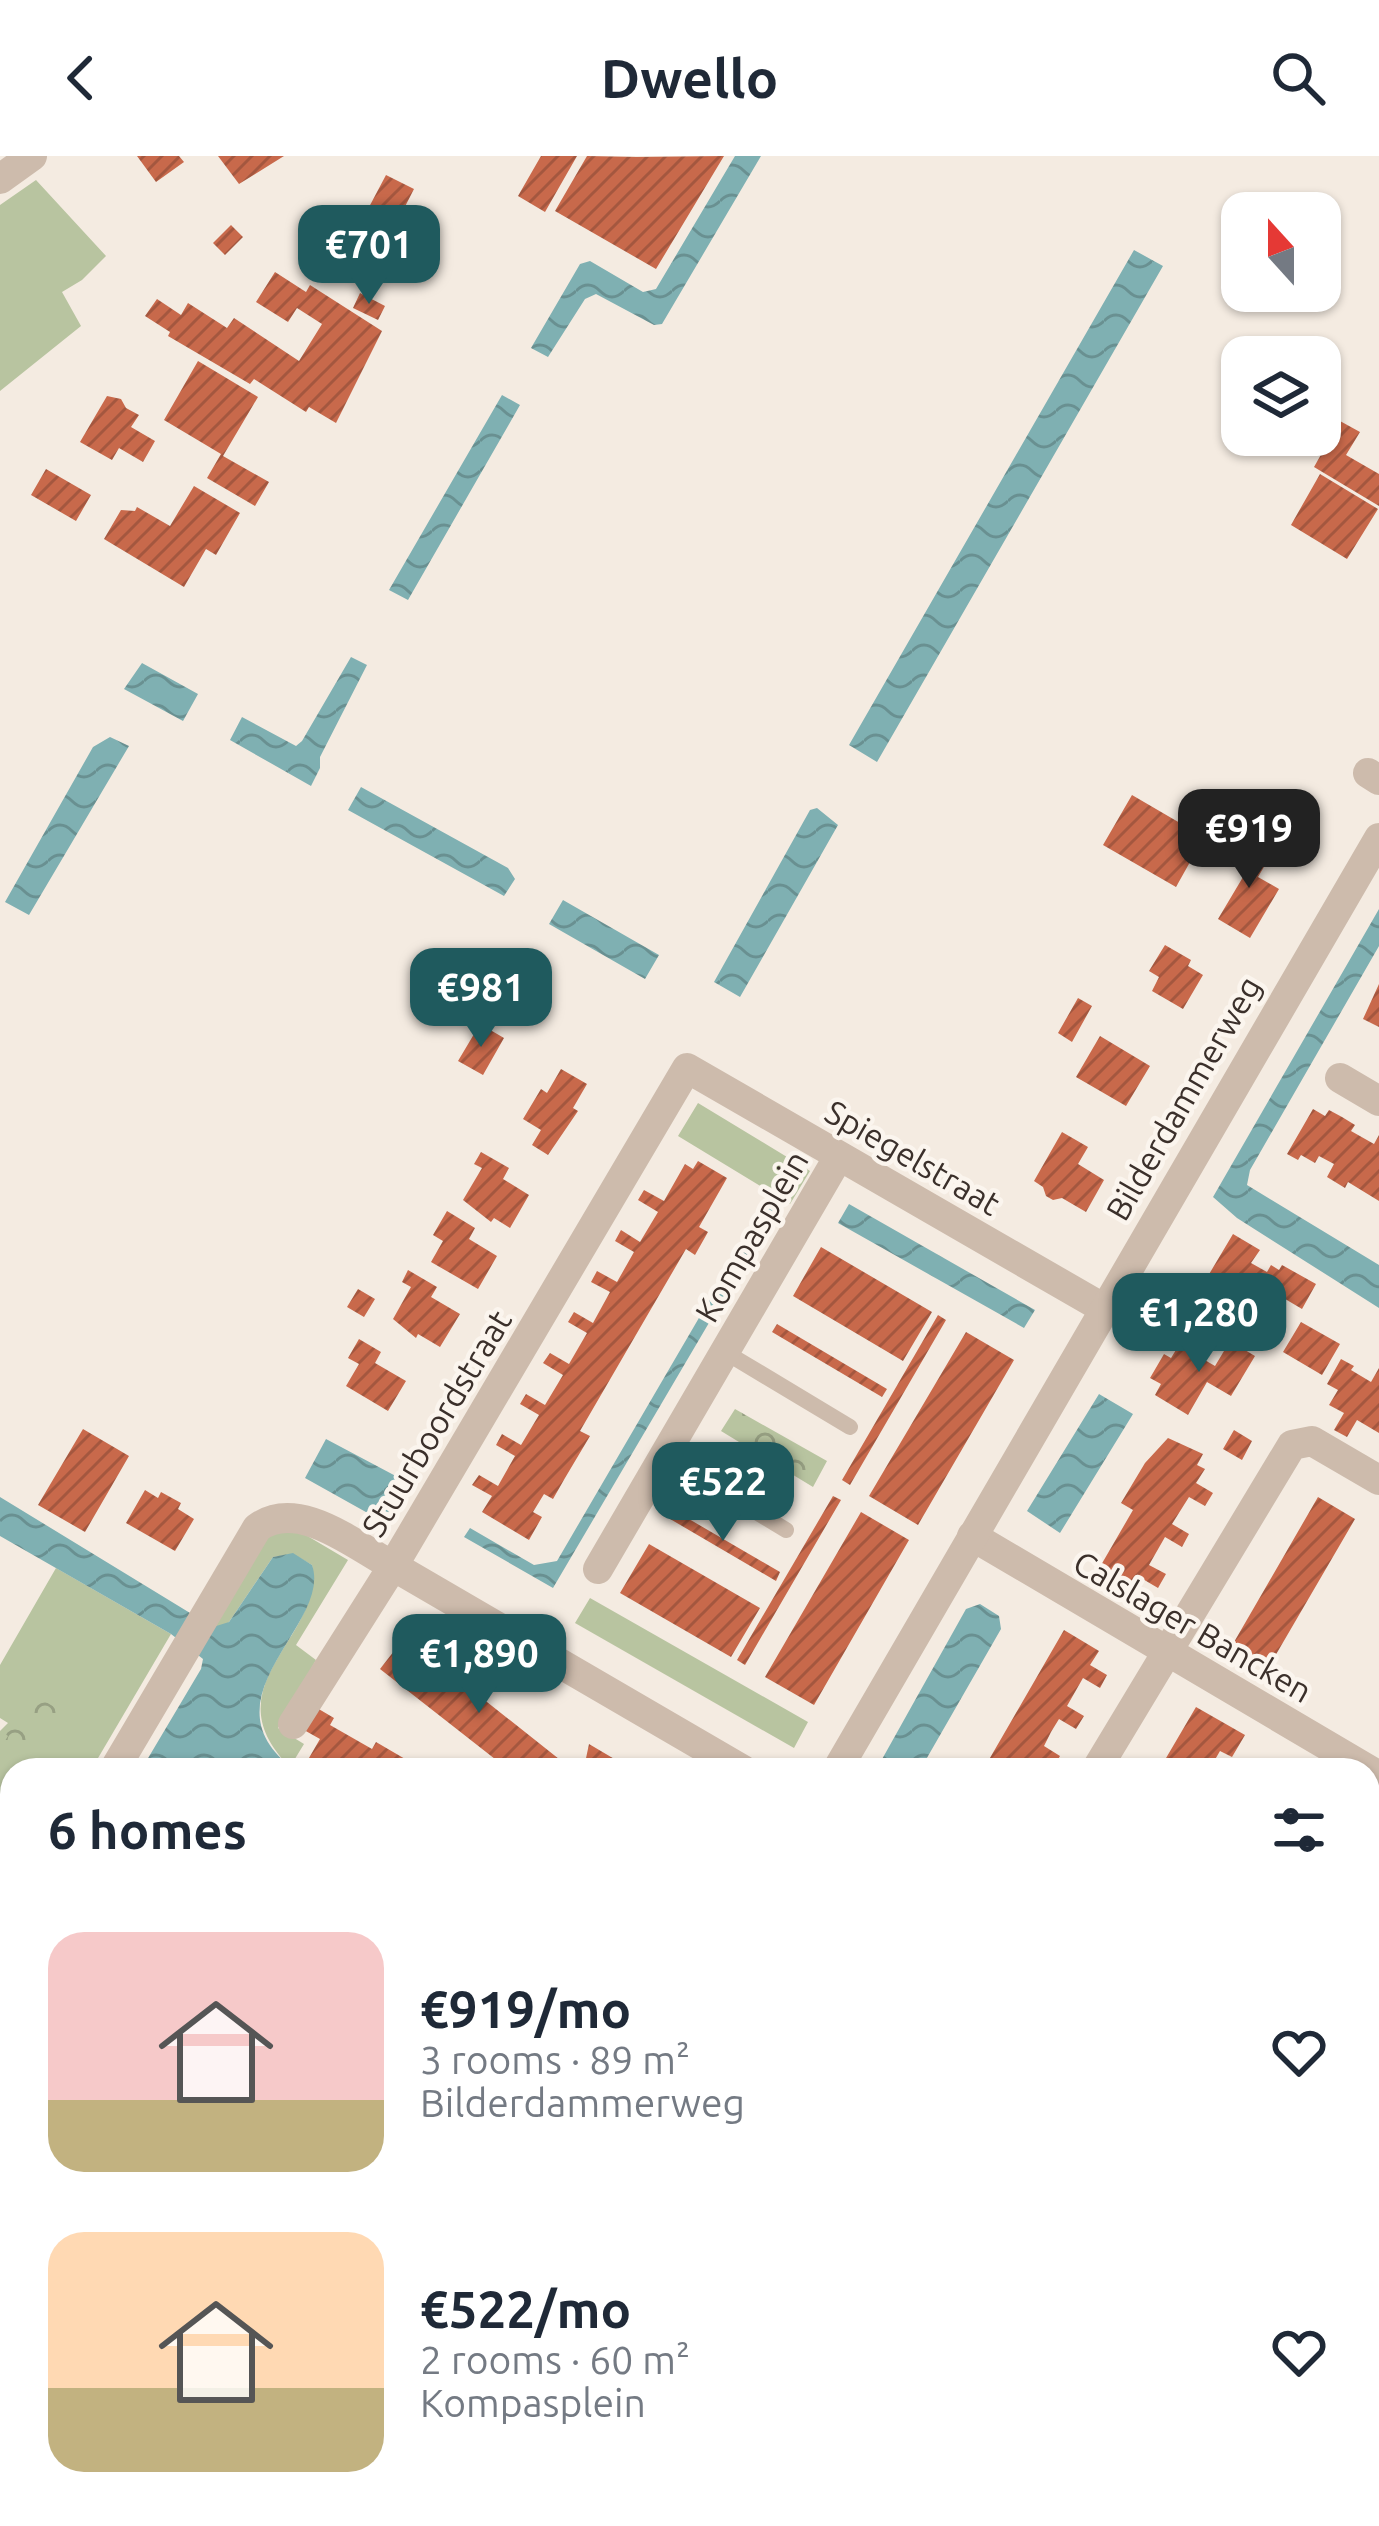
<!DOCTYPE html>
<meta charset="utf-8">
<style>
body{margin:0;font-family:Ubuntu,sans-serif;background:#f6f6f7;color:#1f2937;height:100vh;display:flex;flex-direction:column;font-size:45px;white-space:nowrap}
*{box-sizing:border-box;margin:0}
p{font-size:39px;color:#747a83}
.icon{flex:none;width:66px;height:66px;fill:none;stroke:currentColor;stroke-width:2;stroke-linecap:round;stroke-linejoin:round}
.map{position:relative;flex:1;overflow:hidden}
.drawer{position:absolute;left:0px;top:1602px;width:1380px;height:768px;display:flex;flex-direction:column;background:#fff;border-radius:36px 36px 0 0;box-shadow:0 3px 9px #0004}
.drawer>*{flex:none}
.needle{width:78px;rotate:339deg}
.fabs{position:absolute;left:1221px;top:36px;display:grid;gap:24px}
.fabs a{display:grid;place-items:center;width:120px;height:120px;border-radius:24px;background:#fff;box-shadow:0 3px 9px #0004;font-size:60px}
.price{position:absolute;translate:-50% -102px;padding:0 27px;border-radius:24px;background:#1f5a5e;color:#fff;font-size:39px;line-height:78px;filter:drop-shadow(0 3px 6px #0008)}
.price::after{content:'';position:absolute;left:50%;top:72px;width:36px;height:27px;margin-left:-18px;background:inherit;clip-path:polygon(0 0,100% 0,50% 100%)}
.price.active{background:#222;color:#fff}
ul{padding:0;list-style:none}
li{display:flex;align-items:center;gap:36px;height:300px;padding:0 48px}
li span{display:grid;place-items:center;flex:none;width:336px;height:240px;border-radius:36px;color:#555}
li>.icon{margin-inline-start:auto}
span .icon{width:144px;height:144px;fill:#fffc;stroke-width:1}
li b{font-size:51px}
h2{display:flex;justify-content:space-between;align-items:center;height:144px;padding:0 48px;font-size:51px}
header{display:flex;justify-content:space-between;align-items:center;height:156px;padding:0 48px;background:#fff;font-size:54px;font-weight:600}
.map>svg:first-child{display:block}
.green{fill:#b8c4a0}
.park{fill:url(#park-crowns)}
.water{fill:url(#water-waves)}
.building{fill:url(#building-hatch)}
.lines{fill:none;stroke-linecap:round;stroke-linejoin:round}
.service{stroke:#cdbbac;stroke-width:16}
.pedestrian{stroke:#cdbbac;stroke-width:24}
.minor{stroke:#cdbbac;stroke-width:30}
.tertiary{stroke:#cdbbac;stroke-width:30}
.labels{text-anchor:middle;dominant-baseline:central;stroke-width:9;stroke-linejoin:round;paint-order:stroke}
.street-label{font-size:33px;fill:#3b302b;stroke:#fbf5ee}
</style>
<header><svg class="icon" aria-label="back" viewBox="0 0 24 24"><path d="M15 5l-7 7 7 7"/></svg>Dwello<svg class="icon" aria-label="search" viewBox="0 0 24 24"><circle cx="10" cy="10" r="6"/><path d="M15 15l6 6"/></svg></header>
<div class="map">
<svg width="1379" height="2370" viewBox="0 0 1379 2370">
<defs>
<pattern id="park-crowns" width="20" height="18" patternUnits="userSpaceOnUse" patternTransform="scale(3)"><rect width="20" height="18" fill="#b8c4a0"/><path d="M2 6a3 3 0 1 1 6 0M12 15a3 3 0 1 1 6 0" fill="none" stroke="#97a083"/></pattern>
<pattern id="water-waves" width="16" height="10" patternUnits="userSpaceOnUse" patternTransform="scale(3)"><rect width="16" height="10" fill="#7fb0b2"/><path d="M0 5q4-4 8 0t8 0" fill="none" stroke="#699091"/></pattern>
<pattern id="building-hatch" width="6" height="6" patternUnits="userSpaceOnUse" patternTransform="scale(3)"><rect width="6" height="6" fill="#c8694b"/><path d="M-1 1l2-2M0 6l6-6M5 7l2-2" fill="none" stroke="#a4573f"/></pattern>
</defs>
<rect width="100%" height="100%" fill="#f4ebe1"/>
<!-- green -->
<path class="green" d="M36 24 106 100 82 124 62 136 81 170 0 235V49Z
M698 947 810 1015 790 1048 678 980Z
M272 1375H299L348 1404 296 1489 316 1504 278 1572 304 1588 290 1611C208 1529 325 1482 312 1409L293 1398 273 1401 229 1466 223 1471H213Z
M56 1412 171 1478 91 1614H12V1679L0 1672V1575L8 1567 0 1562V1509Z
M590 1442 808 1566 794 1592 575 1467Z
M1368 1956 1379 1963V2137L1368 2131Z"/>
<!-- park -->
<path class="park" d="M735 1253 827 1305 813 1331 721 1275Z
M28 1535 64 1557 39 1599 33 1596 26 1608 0 1593 8 1580 3 1576Z"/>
<!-- water -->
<path class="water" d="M735 0H761L662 168 654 169 596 138 585 143 548 201 531 192 580 108 590 105 643 136 656 133Z
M1134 94 1163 110 877 606 849 589Z
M502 239 520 249 408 444 389 434Z
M351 501 367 509 320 601V612L311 630 230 584 242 561 296 590 302 585Z
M142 507 198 538 183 565 124 533Z
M110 581 129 590 29 759 5 746 93 591Z
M361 631 508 712 515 723 504 740 348 654Z
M817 652 838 669 740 841 714 826 810 654Z
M563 744 659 799 645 823 549 768Z
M1379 753V790L1250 1014 1247 1029 1379 1109V1152L1237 1062 1213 1041Z
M783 1018 793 1024 553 1432 464 1381 470 1372 534 1409 557 1405Z
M849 1048 1035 1154 1024 1172 838 1067Z
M1099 1238 1133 1258 1060 1377 1027 1355Z
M326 1283 407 1326 394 1354 373 1360 305 1322Z
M0 1341 213 1471 229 1466 273 1401 293 1397 312 1409C333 1469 198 1543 295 1614H141L201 1513 203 1503 171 1478 0 1380Z
M980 1448 999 1460 1001 1473 920 1614H876L966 1453Z"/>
<!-- building -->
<path class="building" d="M137 0H179L184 6 156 26Z
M218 0H284L239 28Z
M541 0H577L545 56 518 40Z
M587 0 637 1 724 0 656 113 555 55Z
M386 19 414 33 390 80 371 71 377 58 368 53Z
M231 69 243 81 225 99 213 87Z
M275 116 306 136 310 129 382 175 336 267 309 251 306 256 254 223 250 228 168 180 170 176 145 160 157 143 181 159 188 147 227 172 234 162 299 205 322 168 297 152 288 166 256 146Z
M360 137 385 150 378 164 353 152Z
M198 205 258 241 223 300 269 326 255 350 207 322 221 298 164 264Z
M107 240 121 243 126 252 139 259 131 271 155 285 143 306 119 292 112 304 80 286Z
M1340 265 1360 276 1346 299 1379 318V350L1314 311Z
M46 313 91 339 76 365 31 339Z
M1320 318 1378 353 1347 403 1291 369Z
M194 330 240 357 216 399 206 393 184 431 104 383 121 354 135 355 137 351 170 370Z
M1132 639 1192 674 1187 683 1199 690 1176 731 1103 689Z
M1245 683 1271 699 1258 721 1279 733 1250 782 1218 763 1246 716 1231 707Z
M1165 789 1191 804 1188 810 1203 819 1183 853 1152 835 1159 821 1149 815Z
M1379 828V871L1363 863Z
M1078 842 1092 850 1072 886 1058 877Z
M480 868 504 882 483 919 458 905Z
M1100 880 1150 910 1126 950 1076 921Z
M561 913 587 928 573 952 578 955 548 999 532 989 541 974 523 963 541 933 547 937Z
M1313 953 1325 960 1329 954 1342 961 1355 969 1351 975 1374 988 1379 979V1045L1348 1026 1345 1032 1327 1021 1334 1008 1319 1000 1315 1007 1301 999 1298 1004 1287 998Z
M1062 976 1088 991 1078 1008 1104 1024 1086 1056 1062 1042 1053 1044 1046 1040 1043 1031 1034 1025Z
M481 996 509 1012 503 1023 529 1039 510 1072 494 1062 491 1066 463 1044 482 1012 474 1008Z
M698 1005 727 1022 699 1071 708 1076 695 1099 686 1093 651 1153 580 1275 590 1280 565 1322 553 1343 544 1338 533 1356 542 1361 529 1384 482 1356 492 1340 472 1329 479 1319 498 1330 515 1300 496 1289 502 1278 521 1289 539 1259 520 1248 526 1238 545 1249 563 1219 543 1207 550 1197 569 1208 587 1177 568 1166 574 1156 593 1167 610 1136 591 1126 597 1115 617 1126 634 1096 615 1085 621 1074 640 1086 658 1056 638 1044 644 1034 664 1045 685 1008 693 1013Z
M447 1055 475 1072 469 1083 497 1100 478 1133 431 1106 443 1085 433 1079Z
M1233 1078 1260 1094 1251 1107 1267 1116 1271 1109 1279 1114 1282 1109 1316 1128 1302 1153 1270 1134 1262 1148 1252 1142 1254 1137 1239 1129 1232 1140 1205 1125Z
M821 1091 932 1156 903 1205 793 1140Z
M408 1114 437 1131 431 1141 460 1158 440 1191 418 1178 416 1182 393 1163 411 1131 402 1126Z
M358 1133 375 1143 364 1161 347 1151Z
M938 1159 946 1164 850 1329 842 1324Z
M1301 1166 1340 1188 1322 1219 1283 1196Z
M777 1168 887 1233 882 1241 772 1176Z
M966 1176 1014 1204 918 1369 869 1340Z
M359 1183 381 1196 375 1207 406 1225 388 1255 346 1230 359 1208 348 1202Z
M1230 1185 1255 1200 1231 1240 1207 1226 1188 1259 1155 1239 1161 1228 1150 1222 1164 1198 1171 1202 1179 1189 1215 1210Z
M1341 1203 1354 1210 1351 1214 1371 1226 1379 1212V1277L1357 1264 1347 1281 1334 1274 1344 1257 1329 1249 1338 1234 1327 1228Z
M83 1273 129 1300 85 1376 38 1349Z
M1234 1274 1252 1285 1242 1304 1223 1293Z
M1168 1282 1203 1298 1197 1309 1205 1313 1196 1327 1213 1337 1205 1350 1189 1341 1172 1368 1189 1378 1182 1391 1165 1381 1149 1409 1166 1418 1158 1432 1141 1422 1133 1437 1097 1416 1133 1354 1121 1347 1145 1307Z
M145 1334 158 1342 161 1336 181 1347 178 1353 194 1363 175 1395 126 1367Z
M833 1340 841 1344 745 1509 737 1504Z
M1318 1341 1355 1363 1267 1514 1230 1493Z
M670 1352 780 1416 776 1425 665 1360Z
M861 1356 909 1384 814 1549 765 1521Z
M649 1388 760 1452 731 1501 620 1437Z
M1064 1474 1099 1495 1090 1509 1107 1519 1100 1532 1083 1522 1067 1550 1084 1560 1076 1573 1059 1563 1051 1576 1044 1590 1060 1600 1053 1613 1036 1604 1030 1614H983Z
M405 1481 564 1607H585L589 1588 633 1614H509L380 1513Z
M1196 1551 1245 1579 1232 1601 1220 1595 1209 1614H1159Z
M317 1552 334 1562 330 1569 372 1593 376 1586 412 1607 408 1614H302L320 1583 304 1574Z
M12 1803V1889L0 1910V1823Z
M12 2260V2316L6 2312 3 2317 0 2315V2273L3 2275Z
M208 2358H258L251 2370H201Z
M511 2358H566L559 2370H508L505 2368Z
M918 2358H963L957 2370H911Z
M1112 2358H1174L1167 2370H1105Z
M1308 2358H1341L1334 2370H1301Z"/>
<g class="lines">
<!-- service -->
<path class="service" d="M725 1196 850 1271
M664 1300 786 1374"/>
<!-- pedestrian -->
<path class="pedestrian" d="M0 1789 12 1769"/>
<!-- minor -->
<path class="minor" d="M1368 617 1379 624
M1340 922 1379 945
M972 1380 1379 1620
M598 1413 839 1000
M293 1568 393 1410 743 1614
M114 1614 257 1372C298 1341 355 1390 393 1410L687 912 1103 1152
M1096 1614 1292 1289 1312 1285 1379 1324
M1368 1790 1379 1772
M0 2020 12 2027
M0 2103 12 2082
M727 2358 747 2370
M155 2370 162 2358
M657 2370 664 2358
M1002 2370 1009 2358"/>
<!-- tertiary -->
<path class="tertiary" d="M0 23 32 0
M837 1614 1379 682
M397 2370 404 2358"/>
</g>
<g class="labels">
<!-- street labels -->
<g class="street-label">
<text transform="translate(1183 942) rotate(-60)">Bilderdammerweg</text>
<text transform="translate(913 1001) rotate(30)">Spiegelstraat</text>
<text transform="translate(751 1080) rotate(-60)">Kompasplein</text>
<text transform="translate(436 1267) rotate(-59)">Stuurboordstraat</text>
<text transform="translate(1193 1470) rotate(30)">Calslager Bancken</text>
</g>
</g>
</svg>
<div class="fabs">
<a><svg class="needle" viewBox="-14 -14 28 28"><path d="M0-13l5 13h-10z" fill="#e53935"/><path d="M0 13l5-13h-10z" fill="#747a83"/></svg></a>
<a><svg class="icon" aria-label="layers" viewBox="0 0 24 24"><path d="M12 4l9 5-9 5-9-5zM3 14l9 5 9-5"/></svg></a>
</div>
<b class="price" style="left:369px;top:151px">€701</b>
<b class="price active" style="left:1249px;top:735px">€919</b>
<b class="price" style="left:481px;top:894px">€981</b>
<b class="price" style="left:1199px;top:1219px">€1,280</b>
<b class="price" style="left:723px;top:1388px">€522</b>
<b class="price" style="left:479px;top:1560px">€1,890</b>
<section class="drawer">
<h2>6 homes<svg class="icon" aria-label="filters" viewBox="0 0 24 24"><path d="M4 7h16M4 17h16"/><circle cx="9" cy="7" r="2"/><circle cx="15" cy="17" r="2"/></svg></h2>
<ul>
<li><span style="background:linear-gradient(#f6c9c9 70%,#c2b280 0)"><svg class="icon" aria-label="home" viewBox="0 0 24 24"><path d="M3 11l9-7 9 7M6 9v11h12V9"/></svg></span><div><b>€919/mo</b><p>3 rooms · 89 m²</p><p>Bilderdammerweg</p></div><svg class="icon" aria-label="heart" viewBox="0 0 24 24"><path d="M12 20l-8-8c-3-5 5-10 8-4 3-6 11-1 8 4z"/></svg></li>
<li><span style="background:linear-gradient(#ffd9b3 65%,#c2b280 0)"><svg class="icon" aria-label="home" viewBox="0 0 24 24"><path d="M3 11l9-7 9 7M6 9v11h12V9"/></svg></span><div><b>€522/mo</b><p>2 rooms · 60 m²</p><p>Kompasplein</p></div><svg class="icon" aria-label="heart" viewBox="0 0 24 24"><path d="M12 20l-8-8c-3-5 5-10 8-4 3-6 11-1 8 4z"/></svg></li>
</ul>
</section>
</div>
